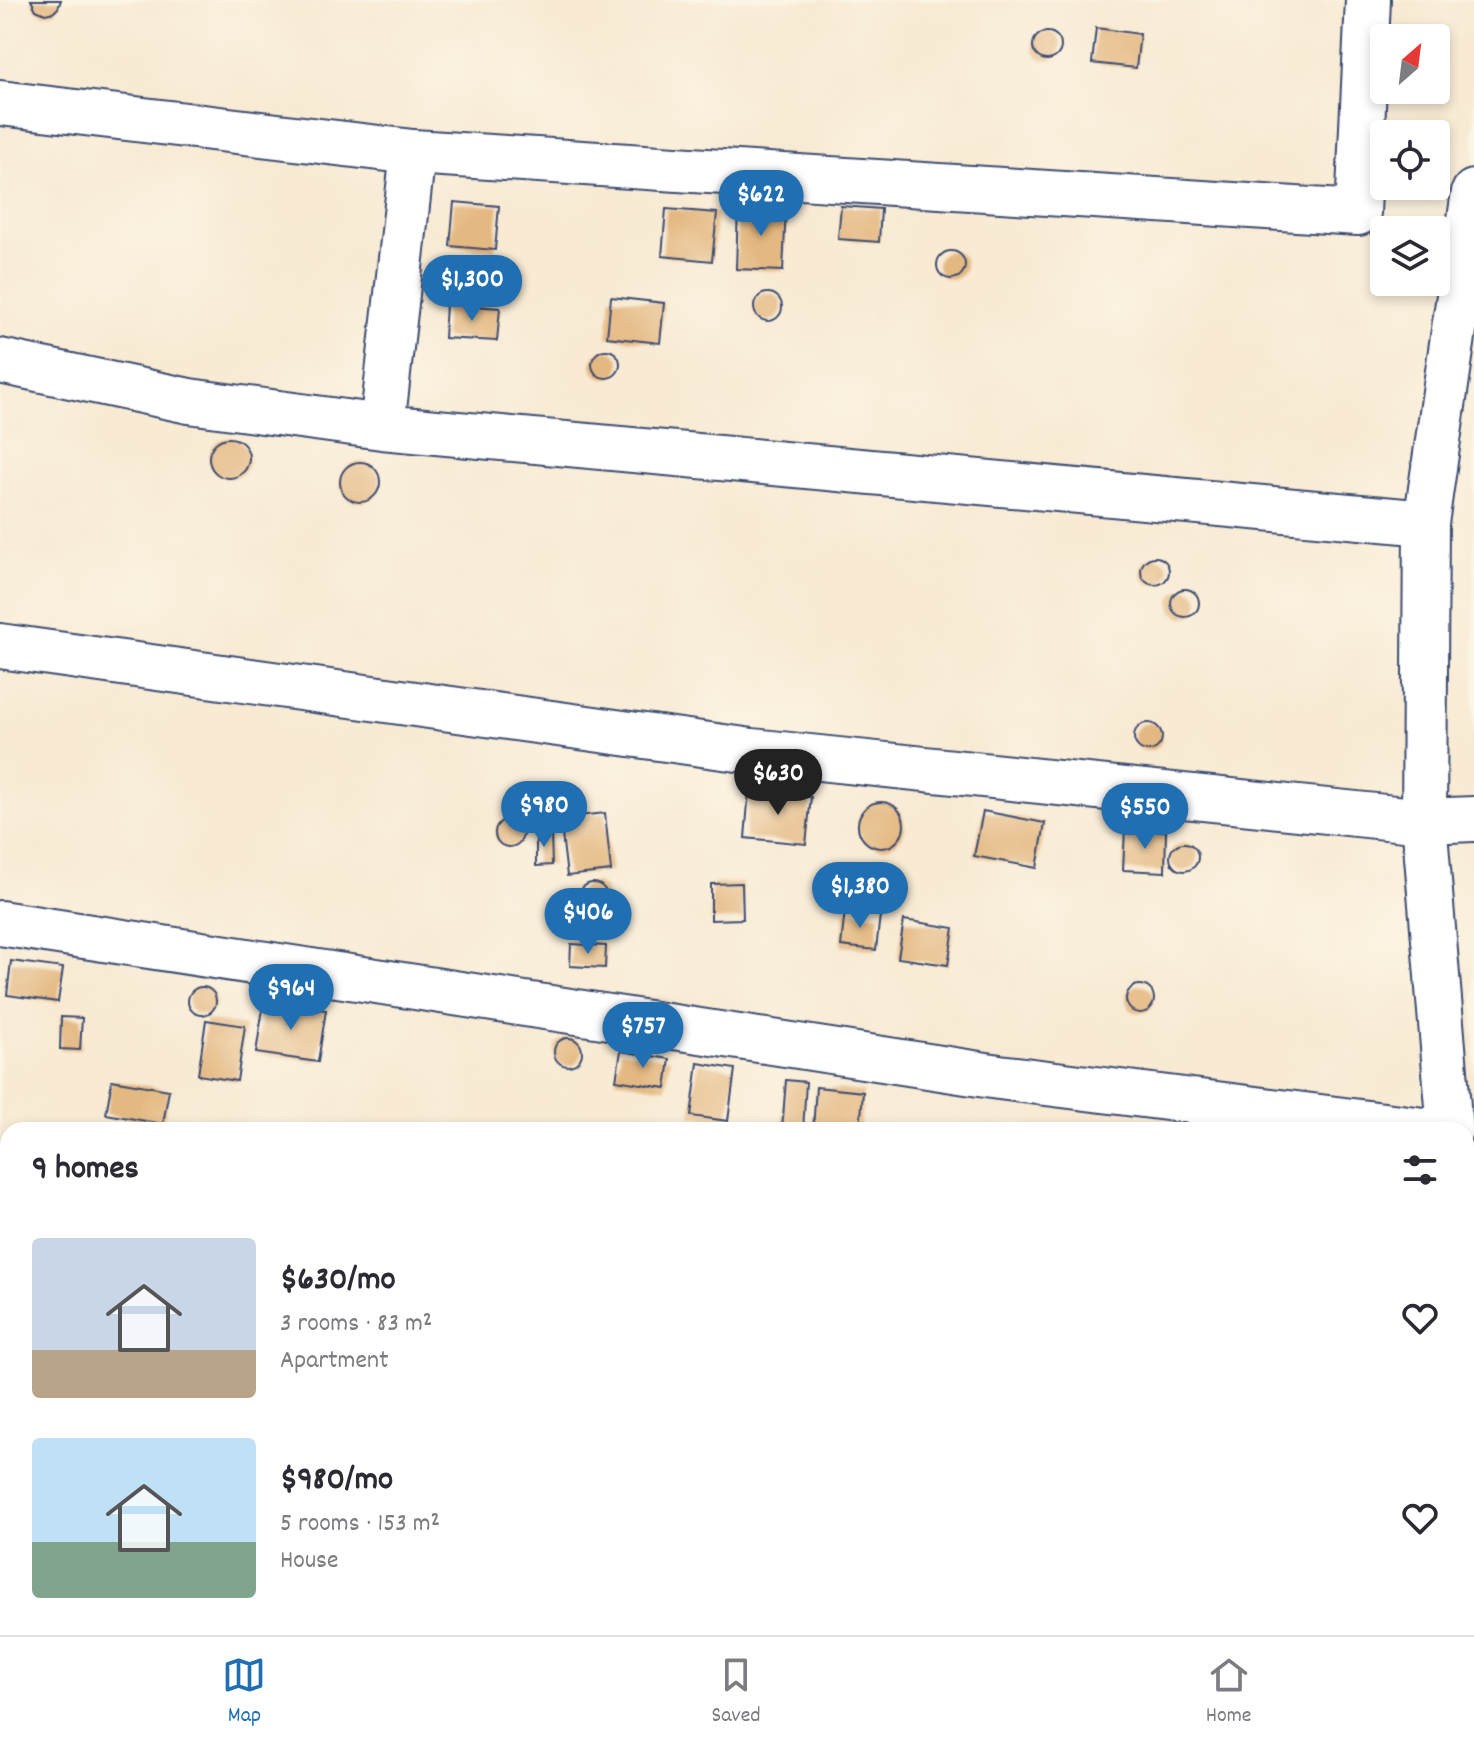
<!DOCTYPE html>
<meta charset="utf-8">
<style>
body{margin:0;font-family:Dekko,sans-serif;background:#f2f2f3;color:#2b2b33;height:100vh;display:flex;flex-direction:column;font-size:30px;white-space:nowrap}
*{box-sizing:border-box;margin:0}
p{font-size:26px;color:#7c7c81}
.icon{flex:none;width:44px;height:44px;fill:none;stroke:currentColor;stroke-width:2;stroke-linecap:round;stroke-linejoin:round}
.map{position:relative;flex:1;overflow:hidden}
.side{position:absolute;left:0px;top:1122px;width:1474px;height:514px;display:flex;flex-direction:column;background:#fff;border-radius:24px 24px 0 0;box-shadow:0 4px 12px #0003}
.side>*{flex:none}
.needle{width:52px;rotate:28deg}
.tools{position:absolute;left:1370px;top:24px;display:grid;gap:16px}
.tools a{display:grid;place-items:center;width:80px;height:80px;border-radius:8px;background:#fff;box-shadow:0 4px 12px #0003;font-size:40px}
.price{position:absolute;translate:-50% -68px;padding:0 18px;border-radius:28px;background:#1f6fb2;color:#fff;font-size:26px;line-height:52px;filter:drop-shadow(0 2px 4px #0008)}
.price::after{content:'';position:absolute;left:50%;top:48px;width:24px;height:18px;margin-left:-12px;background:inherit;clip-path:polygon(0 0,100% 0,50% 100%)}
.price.selected{background:#222;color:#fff}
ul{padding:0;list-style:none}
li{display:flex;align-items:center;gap:24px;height:200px;padding:0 32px}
li span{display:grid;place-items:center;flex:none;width:224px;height:160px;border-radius:8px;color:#555}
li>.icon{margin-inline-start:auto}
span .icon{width:96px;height:96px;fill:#fffc;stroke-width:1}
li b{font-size:34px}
h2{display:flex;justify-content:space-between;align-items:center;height:96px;padding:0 32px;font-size:34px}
.menu{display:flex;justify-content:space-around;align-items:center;height:112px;border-top:2px solid #e1e1e2;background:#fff;font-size:22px;color:#7c7c81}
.menu a{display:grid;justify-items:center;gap:4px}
.menu .selected{color:#1f6fb2}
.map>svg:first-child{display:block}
.building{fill:#e4b881}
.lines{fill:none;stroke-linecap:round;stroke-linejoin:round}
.minor-casing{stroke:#3c4b70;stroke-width:48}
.minor{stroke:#fff;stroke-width:44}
</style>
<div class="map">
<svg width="1474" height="1635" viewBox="0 0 1474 1635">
<rect width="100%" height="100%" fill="#fcf5e5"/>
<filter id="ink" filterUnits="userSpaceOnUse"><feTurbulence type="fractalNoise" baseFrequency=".0125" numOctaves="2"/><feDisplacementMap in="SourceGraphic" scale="16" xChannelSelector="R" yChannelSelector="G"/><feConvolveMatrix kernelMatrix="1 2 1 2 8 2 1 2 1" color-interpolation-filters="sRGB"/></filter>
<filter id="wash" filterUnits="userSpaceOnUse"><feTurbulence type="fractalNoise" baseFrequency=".006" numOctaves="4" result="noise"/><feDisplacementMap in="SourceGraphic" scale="32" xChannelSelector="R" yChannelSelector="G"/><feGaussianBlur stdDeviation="1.8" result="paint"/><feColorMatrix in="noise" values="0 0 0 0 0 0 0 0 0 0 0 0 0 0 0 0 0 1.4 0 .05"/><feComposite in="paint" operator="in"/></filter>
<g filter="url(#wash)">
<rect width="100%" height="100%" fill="#f8ead3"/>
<g id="blocks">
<!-- building -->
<path class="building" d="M31 0H61L58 8 54 12 45 14 36 10Z
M1096 28 1140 34 1136 68 1092 63Z
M1033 46a14 14 0 1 1 28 0a14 14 0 1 1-28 0Z
M454 202 499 206 495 250 450 246Z
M738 205 786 207 783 271 736 269Z
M841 206 881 209 879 242 838 239Z
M666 209 717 213 712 261 662 256Z
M937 265a14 14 0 1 1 28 0a14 14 0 1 1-28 0Z
M754 307a14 14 0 1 1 28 0a14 14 0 1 1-28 0Z
M611 297 664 303 660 343 607 337Z
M446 304 500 308 497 341 444 338Z
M592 364a14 14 0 1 1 28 0a14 14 0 1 1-28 0Z
M209 458a20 20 0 1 1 40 0a20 20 0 1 1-40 0Z
M340 482a20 20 0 1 1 40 0a20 20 0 1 1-40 0Z
M1141 571a14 14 0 1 1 28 0a14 14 0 1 1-28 0Z
M1171 603a14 14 0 1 1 28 0a14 14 0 1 1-28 0Z
M1134 737a14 14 0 1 1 28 0a14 14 0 1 1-28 0Z
M749 791 811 797 806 844 745 838Z
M858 825a23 23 0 1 1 46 0a23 23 0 1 1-46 0Z
M983 811 1045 823 1037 868 974 856Z
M605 813 611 871 567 876 560 818Z
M495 833a14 14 0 1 1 28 0a14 14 0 1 1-28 0Z
M1125 829 1166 831 1165 872 1123 870Z
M536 833H551L552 865 536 866Z
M1170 857a14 14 0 1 1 28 0a14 14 0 1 1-28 0Z
M579 897a14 14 0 1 1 28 0a14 14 0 1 1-28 0Z
M742 883 743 919 711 920V884Z
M845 910 880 915 876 950 841 946Z
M904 920 954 928 948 965 898 958Z
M571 944 606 946 605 968 570 966Z
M11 961 63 968 58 1002 7 995Z
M1126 999a14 14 0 1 1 28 0a14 14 0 1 1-28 0Z
M188 1001a14 14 0 1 1 28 0a14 14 0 1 1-28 0Z
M264 1001 326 1010 318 1062 256 1053Z
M61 1017 82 1018 80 1050 60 1049Z
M206 1020 245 1026 237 1081 198 1075Z
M554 1052a14 14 0 1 1 28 0a14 14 0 1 1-28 0Z
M621 1051 670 1059 666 1088 616 1080Z
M698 1063 735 1069 728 1121 691 1116Z
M112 1080 169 1090 163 1124 106 1114Z
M786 1080 806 1082 803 1130H782Z
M816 1087 863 1092 860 1130H813Z
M0 1322 8 1324V1381L0 1379Z
M0 1549 8 1550V1591L0 1590Z
M403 1628H465L464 1635H402Z"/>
</g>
</g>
<g filter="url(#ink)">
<use href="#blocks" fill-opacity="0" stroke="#3c4b70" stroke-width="2"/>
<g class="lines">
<defs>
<path id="minor" d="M0 103 413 152 1358 213 1368 0
M0 361 189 401 382 427 1426 523
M382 427 413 152
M0 646 752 751 1424 821 1474 819
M0 923 999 1077 1424 1130
M1450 1130 1424 821 1426 523 1474 192
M0 1179 8 1181
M1466 1230 1474 1278
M1466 1453 1474 1454
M0 1487 8 1488
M786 1628 821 1635"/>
</defs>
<!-- minor casing -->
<use href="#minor" class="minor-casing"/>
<!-- minor -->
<use href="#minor" class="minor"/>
</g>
</g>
</svg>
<div class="tools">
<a><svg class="needle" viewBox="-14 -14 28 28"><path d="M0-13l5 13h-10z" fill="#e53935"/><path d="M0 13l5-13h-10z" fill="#7c7c81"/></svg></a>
<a><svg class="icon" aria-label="locate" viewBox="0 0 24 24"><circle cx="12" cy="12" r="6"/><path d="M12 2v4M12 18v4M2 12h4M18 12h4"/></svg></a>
<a><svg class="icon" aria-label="layers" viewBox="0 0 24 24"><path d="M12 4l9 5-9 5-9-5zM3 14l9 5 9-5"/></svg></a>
</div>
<b class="price" style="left:761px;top:238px">$622</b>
<b class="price" style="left:472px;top:323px">$1,300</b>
<b class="price selected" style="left:778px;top:817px">$630</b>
<b class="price" style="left:544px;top:849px">$980</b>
<b class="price" style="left:1145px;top:851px">$550</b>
<b class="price" style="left:860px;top:930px">$1,380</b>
<b class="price" style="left:588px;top:956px">$406</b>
<b class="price" style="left:291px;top:1032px">$964</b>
<b class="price" style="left:643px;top:1070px">$757</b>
<section class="side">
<h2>9 homes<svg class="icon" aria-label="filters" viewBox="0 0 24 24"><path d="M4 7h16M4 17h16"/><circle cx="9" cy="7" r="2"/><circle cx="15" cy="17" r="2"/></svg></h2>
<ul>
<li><span style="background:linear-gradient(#c9d6e8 70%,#b9a48a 0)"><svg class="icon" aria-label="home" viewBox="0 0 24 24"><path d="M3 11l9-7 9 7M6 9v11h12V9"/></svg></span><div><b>$630/mo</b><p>3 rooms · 83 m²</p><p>Apartment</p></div><svg class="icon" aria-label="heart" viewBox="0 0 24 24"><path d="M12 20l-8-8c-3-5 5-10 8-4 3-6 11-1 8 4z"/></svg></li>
<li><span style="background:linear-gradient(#bfe0f5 65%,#7fa58c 0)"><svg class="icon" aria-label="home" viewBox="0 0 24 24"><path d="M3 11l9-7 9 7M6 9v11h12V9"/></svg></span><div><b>$980/mo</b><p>5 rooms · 153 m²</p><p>House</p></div><svg class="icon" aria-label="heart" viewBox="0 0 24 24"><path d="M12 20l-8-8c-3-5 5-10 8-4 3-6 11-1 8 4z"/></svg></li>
</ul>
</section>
</div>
<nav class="menu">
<a class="selected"><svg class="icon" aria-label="map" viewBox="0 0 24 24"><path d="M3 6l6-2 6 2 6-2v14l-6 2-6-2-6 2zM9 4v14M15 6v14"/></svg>Map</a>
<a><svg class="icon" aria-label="saved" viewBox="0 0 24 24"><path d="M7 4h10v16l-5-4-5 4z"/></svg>Saved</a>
<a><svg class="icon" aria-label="home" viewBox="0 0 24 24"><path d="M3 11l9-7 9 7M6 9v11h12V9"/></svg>Home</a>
</nav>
